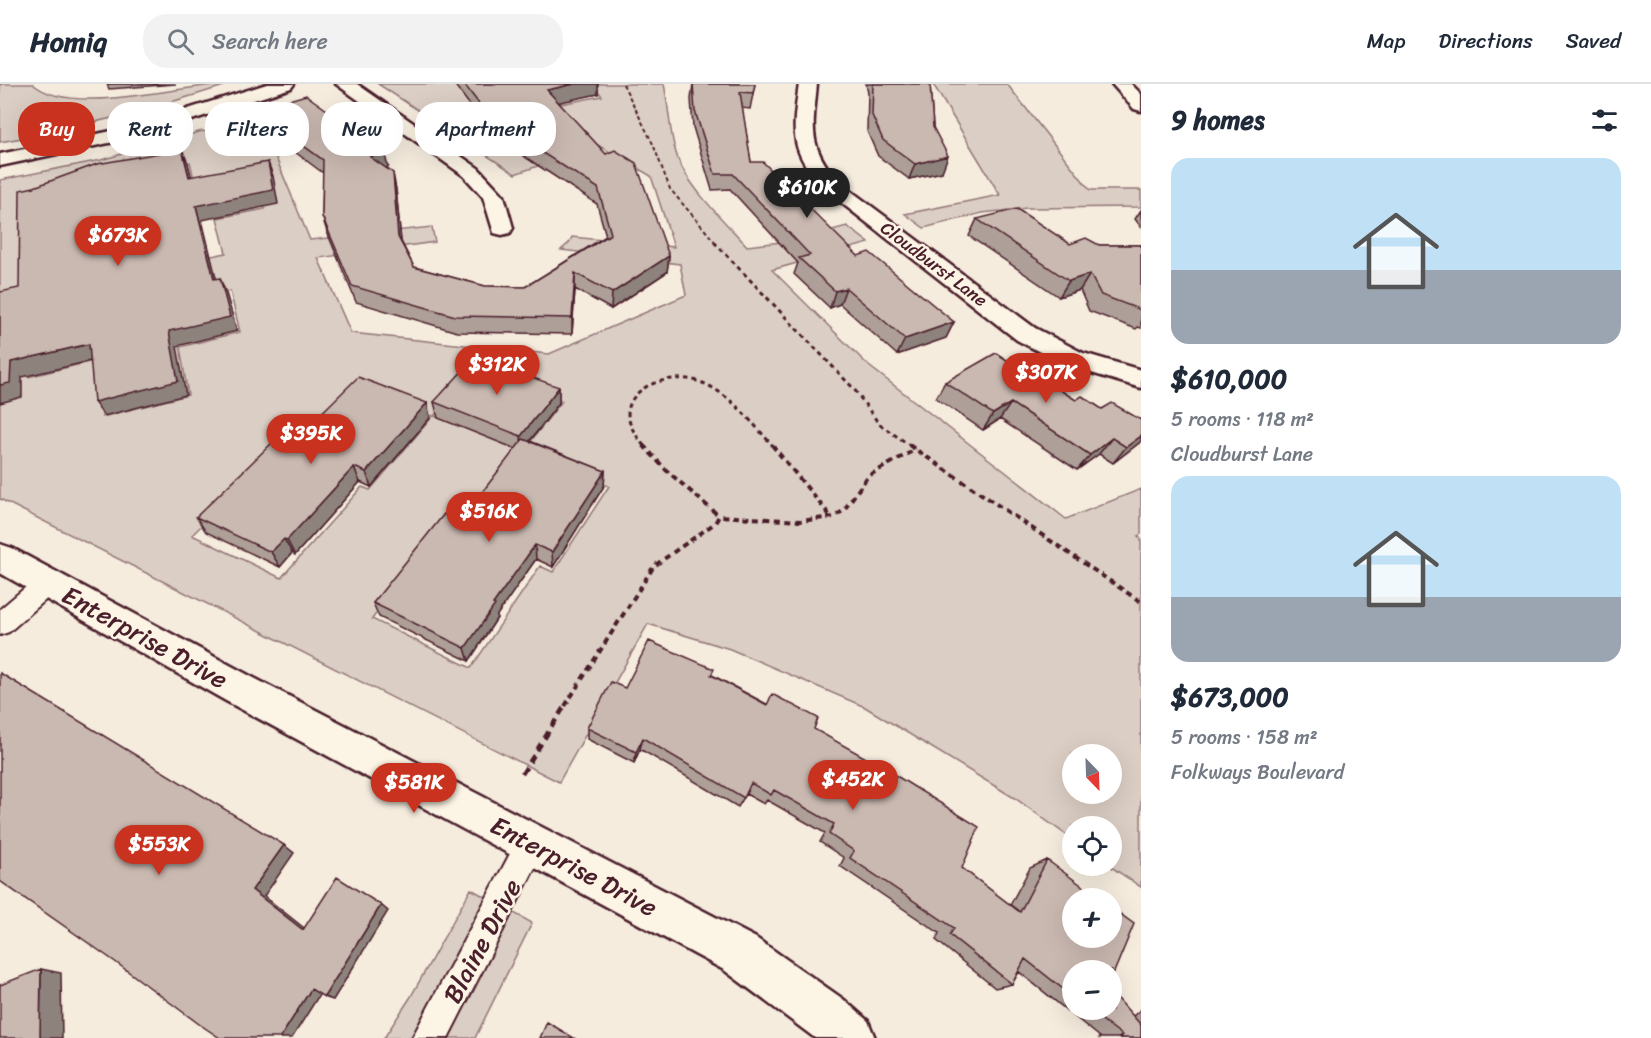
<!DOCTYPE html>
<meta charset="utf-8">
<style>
body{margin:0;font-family:Sriracha,sans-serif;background:#f2f2f3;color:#1f2937;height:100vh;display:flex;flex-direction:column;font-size:22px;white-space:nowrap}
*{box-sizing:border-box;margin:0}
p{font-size:20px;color:#747a83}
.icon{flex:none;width:33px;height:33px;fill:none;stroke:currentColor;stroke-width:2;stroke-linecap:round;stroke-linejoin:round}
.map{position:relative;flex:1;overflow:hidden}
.details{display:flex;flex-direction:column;background:#fff;width:510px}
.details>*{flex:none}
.banner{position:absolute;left:18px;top:18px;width:570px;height:54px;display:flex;gap:12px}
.needle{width:39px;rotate:157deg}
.fabs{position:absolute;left:1062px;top:660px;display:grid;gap:12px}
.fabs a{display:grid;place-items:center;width:60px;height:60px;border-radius:50%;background:#fff;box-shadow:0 6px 24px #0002;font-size:30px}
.price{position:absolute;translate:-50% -51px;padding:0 14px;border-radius:21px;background:#c8321e;color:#fff;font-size:20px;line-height:39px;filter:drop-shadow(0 2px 3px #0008)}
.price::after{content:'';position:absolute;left:50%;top:36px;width:18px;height:14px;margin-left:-9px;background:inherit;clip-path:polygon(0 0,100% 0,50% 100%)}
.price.active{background:#222;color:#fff}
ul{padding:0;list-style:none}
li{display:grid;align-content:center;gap:12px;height:318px;padding:0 30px}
li span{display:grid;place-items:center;height:186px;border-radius:18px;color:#555}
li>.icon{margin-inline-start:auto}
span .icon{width:108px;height:108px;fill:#fffc;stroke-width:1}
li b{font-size:26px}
h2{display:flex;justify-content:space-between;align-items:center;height:72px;padding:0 30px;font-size:26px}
.chip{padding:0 21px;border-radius:24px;background:#fff;box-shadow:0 6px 24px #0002;font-size:21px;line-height:54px}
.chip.active{background:#c8321e;color:#fff}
header{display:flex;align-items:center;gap:36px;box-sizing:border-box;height:84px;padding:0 30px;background:#fff;border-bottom:2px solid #e0e1e3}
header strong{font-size:28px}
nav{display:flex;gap:33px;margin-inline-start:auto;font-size:21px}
.search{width:420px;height:54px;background:#f2f2f3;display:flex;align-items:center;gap:15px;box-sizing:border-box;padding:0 21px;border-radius:24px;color:#747a83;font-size:22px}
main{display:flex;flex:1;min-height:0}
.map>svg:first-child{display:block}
.green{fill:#dbcec4;stroke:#927678;stroke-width:1.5;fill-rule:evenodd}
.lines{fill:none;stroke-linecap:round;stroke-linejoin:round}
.lane-casing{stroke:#4a1f2b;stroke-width:4}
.street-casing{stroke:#4a1f2b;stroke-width:5}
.secondary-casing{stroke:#4a1f2b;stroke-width:5}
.path-far3{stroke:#4a1f2b;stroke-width:2;stroke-dasharray:4 3;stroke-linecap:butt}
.path-far2{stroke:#4a1f2b;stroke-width:3;stroke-dasharray:4.5 4;stroke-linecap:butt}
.path-far1{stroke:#4a1f2b;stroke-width:4;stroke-dasharray:6 4.5;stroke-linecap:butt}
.path{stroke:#4a1f2b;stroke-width:4.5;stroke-dasharray:8 6;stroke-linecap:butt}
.lane{fill:#fcf5e5;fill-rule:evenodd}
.street{fill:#fcf5e5;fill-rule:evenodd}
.secondary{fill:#fcf5e5;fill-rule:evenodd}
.wall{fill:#ae9f98;stroke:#4a1f2b;stroke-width:1.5}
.shaded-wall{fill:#8d827c;stroke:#4a1f2b;stroke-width:1.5}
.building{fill:#cab9b1;stroke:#4a1f2b;stroke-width:1.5}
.labels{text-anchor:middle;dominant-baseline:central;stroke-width:5;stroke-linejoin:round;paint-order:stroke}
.far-street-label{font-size:18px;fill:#4a1f2b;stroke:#fcf5e5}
.near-street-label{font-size:26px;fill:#4a1f2b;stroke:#fcf5e5}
</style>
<header>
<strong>Homiq</strong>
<div class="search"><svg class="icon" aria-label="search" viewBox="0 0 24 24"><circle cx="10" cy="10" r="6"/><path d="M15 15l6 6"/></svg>Search here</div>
<nav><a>Map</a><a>Directions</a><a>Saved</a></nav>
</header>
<main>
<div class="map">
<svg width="1141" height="954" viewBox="0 0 1141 954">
<rect width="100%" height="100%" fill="#f5ecde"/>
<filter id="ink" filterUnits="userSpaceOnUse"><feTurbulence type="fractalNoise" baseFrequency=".0167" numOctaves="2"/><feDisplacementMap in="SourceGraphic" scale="12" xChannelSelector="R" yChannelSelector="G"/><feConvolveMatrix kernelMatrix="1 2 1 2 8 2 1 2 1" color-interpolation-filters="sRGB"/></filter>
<g filter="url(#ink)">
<!-- green -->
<path class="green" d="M0 0H33C71 34 181 0 230 0 152 25 80 44 0 58Z
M378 0H529L544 17 469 31 489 59 568 43 550 22 602 12 592 0H664C669 23 669 46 676 69 685 100 725 138 747 162L791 157 847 142 869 159 772 186 869 282 1066 435 1141 405V450L1138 452 1141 455V803L1110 782 1112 742H1072V755L1016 715 865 623 730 565 648 540 559 698 0 415V96L101 76 202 47 271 62 310 156 432 143 435 158 318 174 351 249 549 270 686 211 680 180 561 166 569 159 572 153 674 163 651 92 598 61 515 90ZM190 78 196 104 254 93 265 125 217 134 226 169 140 187 135 150 203 135 198 110 41 141V105ZM101 136 103 153 118 150 120 165 104 169 106 188 28 204 29 151ZM107 192 114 272 28 293V209ZM230 207 240 248 180 263 188 311 102 333 98 281 166 265 159 223ZM476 286 562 317 523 367 434 332ZM362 304 433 332 370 406 362 403 281 494 192 451 279 365 295 372ZM523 368 609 402 553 488 540 482 471 584 372 535 448 439 462 445ZM1072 670H1112V710H1072Z
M933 0H1007L1090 106H1141V123L1027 124 982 129 924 144 905 130 1000 111Z
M471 805 532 839 475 954H384L410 914Z"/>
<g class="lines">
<defs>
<path id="lane" d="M49 488 58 491 61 498 58 505 9 548 0 551V525L40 491Z
M532 745 543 749 547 760 448 954H412L521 749Z"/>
<path id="street" d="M336 0H357L478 84 504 112 513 144 510 149 502 151 494 149 483 113 464 92Z
M799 0H817C813 45 807 62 839 98L1035 244 1083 269 1141 286V304L1065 281 1017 256 825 106C789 66 792 51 799 0Z
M1112 0H1131L1141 10V27L1134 25Z
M0 460 12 464 252 593 756 854 843 915 868 937 875 954H815L724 886 226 617 0 489Z"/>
<path id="secondary" d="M267 0H294L291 4 142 52 0 82V70L131 43Z"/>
</defs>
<!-- lane casing -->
<use href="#lane" class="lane-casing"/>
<!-- street casing -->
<use href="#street" class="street-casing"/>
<!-- secondary casing -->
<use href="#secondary" class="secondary-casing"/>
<!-- path-far3 -->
<path class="path-far3" d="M623 0 653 60 670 105 716 159"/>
<!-- path-far2 -->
<path class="path-far2" d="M714 158 854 305 879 340 911 362
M644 362C637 353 628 341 628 329 630 298 677 289 700 298 729 308 753 340 773 362"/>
<!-- path-far1 -->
<path class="path-far1" d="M643 361 666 386 719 432
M772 361 832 434
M909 361 1141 518
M565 622 654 482 715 439 719 432 800 437 834 433 844 426 868 392 916 365"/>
<!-- path -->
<path class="path" d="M522 690 566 620"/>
<!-- lane -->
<use href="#lane" class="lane"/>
<!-- street -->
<use href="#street" class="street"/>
<!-- secondary -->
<use href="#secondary" class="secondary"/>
</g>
<!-- wall -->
<path class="wall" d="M107 0H176L109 5Z
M454 0H598V10L558 18 669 172 667 188 611 225 575 205 572 250 457 248 356 218 327 148 322 132 323 89 259 41 254 26 388 83 385 84 396 105 401 157 414 183 485 202 525 203 606 152 597 120 493 52Z
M693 0H755L750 25 742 24 751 78 858 172 954 238 946 254 897 271 840 220 830 224 794 190 798 179 730 105 712 106 693 43 691 15Z
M866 0H930L933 43 942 88 909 95 878 72 867 47 868 9Z
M1141 126V143L1135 135Z
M977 135 1070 160 1099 161H1141V244L1138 243 1136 245 1089 227 1080 206 1059 213 969 152Z
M1021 285 1139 359 1113 379 1099 370 1077 386 1000 335 983 346 936 314 945 298Z
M559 303V319L530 357 605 387 604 402 553 483 536 475 497 531V534L469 577 379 533 373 519 460 437 516 365 438 334 434 318Z
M427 319 430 334 371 403 360 398 295 471 292 469 280 483 206 448 196 433 287 363Z
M712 591 814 645 962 784 1010 821 1030 784 1047 776 1072 886V926H1112L1133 932 1141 925V954H1098L1100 953 1019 888 1012 900 995 904 936 856 939 849 840 782 844 774 820 758 825 749 767 716 764 720 746 710 738 723 640 665 634 679 587 655V644L625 604Z"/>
<!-- shaded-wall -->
<path class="shaded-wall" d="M574 0H598V10L547 21V6Z
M182 65 188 79 195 107 189 93Z
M384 67 388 83 373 89 370 73Z
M948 72 942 88 909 95 915 80Z
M268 78 273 92 278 120 202 136 220 210 214 195 196 122Z
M393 89 396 105 402 169 398 153Z
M669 172 667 188 611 225 612 209Z
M575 189V205L572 250V234Z
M1090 190 1080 206 1059 213 1069 197Z
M220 194 226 209 237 247 177 262 186 311 104 332 94 318 169 247Z
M846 204 840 220 830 224 835 207Z
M954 238 946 254 897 271 905 255Z
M89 260 99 275 22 293V313L0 319V301L11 278Z
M559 303V319L522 367 521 352Z
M427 319 430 334 371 403 366 388Z
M1011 319 1000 335 983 346 993 330Z
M1141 352V357L1139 359 1113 379 1126 363Z
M1112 354 1099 370 1077 386 1090 371Z
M354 383 360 398 295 471 287 456Z
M605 387 604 402 553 483 552 468Z
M284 455 292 469 280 483 271 468Z
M535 461 536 475 497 531V534L469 577 465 564 493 520Z
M643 654 640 665 634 679 636 668Z
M284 761 294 769 264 812 313 851 303 846 252 806Z
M381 821 388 827 333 916 324 913Z
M41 885 61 889 62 954H40Z
M311 905 321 908 292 954H280Z"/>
<!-- building -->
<path class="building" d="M464 0H574L547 6 606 70 615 66 636 79 669 172 612 209 575 189 572 234 455 232 352 202 322 132 323 76 254 26 306 11 384 67 370 73 393 89 398 153 414 183 485 202 525 203 611 150 598 104 492 37Z
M693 0H755L753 9 740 8 751 78H763L858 172 869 168 954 238 905 255 846 204 835 207 799 174 810 171 733 90H715L695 27Z
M873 0H930L933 43 948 72 915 80 883 56 872 31Z
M182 65 189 93 268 78 273 106 196 122 214 195 220 194 230 233 169 247 178 297 94 318 89 260 11 278 10 299 0 301V208L19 204 20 106 34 103 97 80Z
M1017 125 1070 160 1086 154 1099 161H1141V226L1101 211 1090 190 1069 197 977 135Z
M996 269 1021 285 1023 283 1076 316 1082 312 1102 325 1112 319 1141 336V352L1126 363 1112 354 1090 371 1011 319 993 330 945 298Z
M475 273 559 303 521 352 434 318Z
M358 293 427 319 366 388 354 383 287 456 284 455 271 468 196 433 273 358 287 363Z
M523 355 605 387 552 468 535 461 493 520 495 521 465 564 373 519 444 430 460 437Z
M649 557 714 585 711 591 767 621 772 610 818 634 814 645 882 683 979 743 962 784 1020 828 1047 776 1099 814H1072V854H1112V824L1134 840 1112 893V886H1072V912L1025 875 1012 900 950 851 954 844 850 774 854 767 829 750 834 740 774 706 771 711 751 699 744 714 643 654 636 668 587 644 611 598 625 604Z
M0 589 284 761 252 806 303 846 337 793 381 821 324 913 311 905 280 954H220L199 940 114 877 0 797Z
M41 885 40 954H0V901Z
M1112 908 1141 941V954H1119L1122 951 1089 926H1112Z
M547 938 574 954H540Z"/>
</g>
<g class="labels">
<!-- far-street labels -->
<g class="far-street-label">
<text transform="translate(934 180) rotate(37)">Cloudburst Lane</text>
</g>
<!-- near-street labels -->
<g class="near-street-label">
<text transform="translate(145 553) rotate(29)">Enterprise Drive</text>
<text transform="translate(574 782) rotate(28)">Enterprise Drive</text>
<text transform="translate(482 857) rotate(-62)">Blaine Drive</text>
</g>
</g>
</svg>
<div class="fabs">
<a><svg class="needle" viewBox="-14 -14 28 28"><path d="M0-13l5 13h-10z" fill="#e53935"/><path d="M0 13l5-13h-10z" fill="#747a83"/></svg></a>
<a><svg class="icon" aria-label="locate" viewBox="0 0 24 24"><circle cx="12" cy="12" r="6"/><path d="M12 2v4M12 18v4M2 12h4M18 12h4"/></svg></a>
<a>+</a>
<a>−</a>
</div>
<b class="price active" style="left:807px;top:135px">$610K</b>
<b class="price" style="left:118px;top:183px">$673K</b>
<b class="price" style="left:497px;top:312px">$312K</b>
<b class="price" style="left:1046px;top:320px">$307K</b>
<b class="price" style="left:311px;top:381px">$395K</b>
<b class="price" style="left:489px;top:459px">$516K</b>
<b class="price" style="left:853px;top:727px">$452K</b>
<b class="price" style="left:414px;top:730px">$581K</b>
<b class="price" style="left:159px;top:792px">$553K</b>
<div class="banner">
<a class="chip active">Buy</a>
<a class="chip">Rent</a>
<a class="chip">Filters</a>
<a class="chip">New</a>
<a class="chip">Apartment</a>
</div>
</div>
<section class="details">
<h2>9 homes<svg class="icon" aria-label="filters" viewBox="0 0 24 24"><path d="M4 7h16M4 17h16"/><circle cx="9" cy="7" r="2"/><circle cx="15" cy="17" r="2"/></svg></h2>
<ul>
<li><span style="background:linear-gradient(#bfe0f5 60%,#9aa5b1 0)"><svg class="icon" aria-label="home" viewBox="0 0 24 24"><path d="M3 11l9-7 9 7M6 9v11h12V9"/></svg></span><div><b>$610,000</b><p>5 rooms · 118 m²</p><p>Cloudburst Lane</p></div></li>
<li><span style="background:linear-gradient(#bfe0f5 65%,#9aa5b1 0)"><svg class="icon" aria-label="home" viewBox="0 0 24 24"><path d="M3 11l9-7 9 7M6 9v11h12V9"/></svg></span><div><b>$673,000</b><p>5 rooms · 158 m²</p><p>Folkways Boulevard</p></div></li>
</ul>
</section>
</main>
